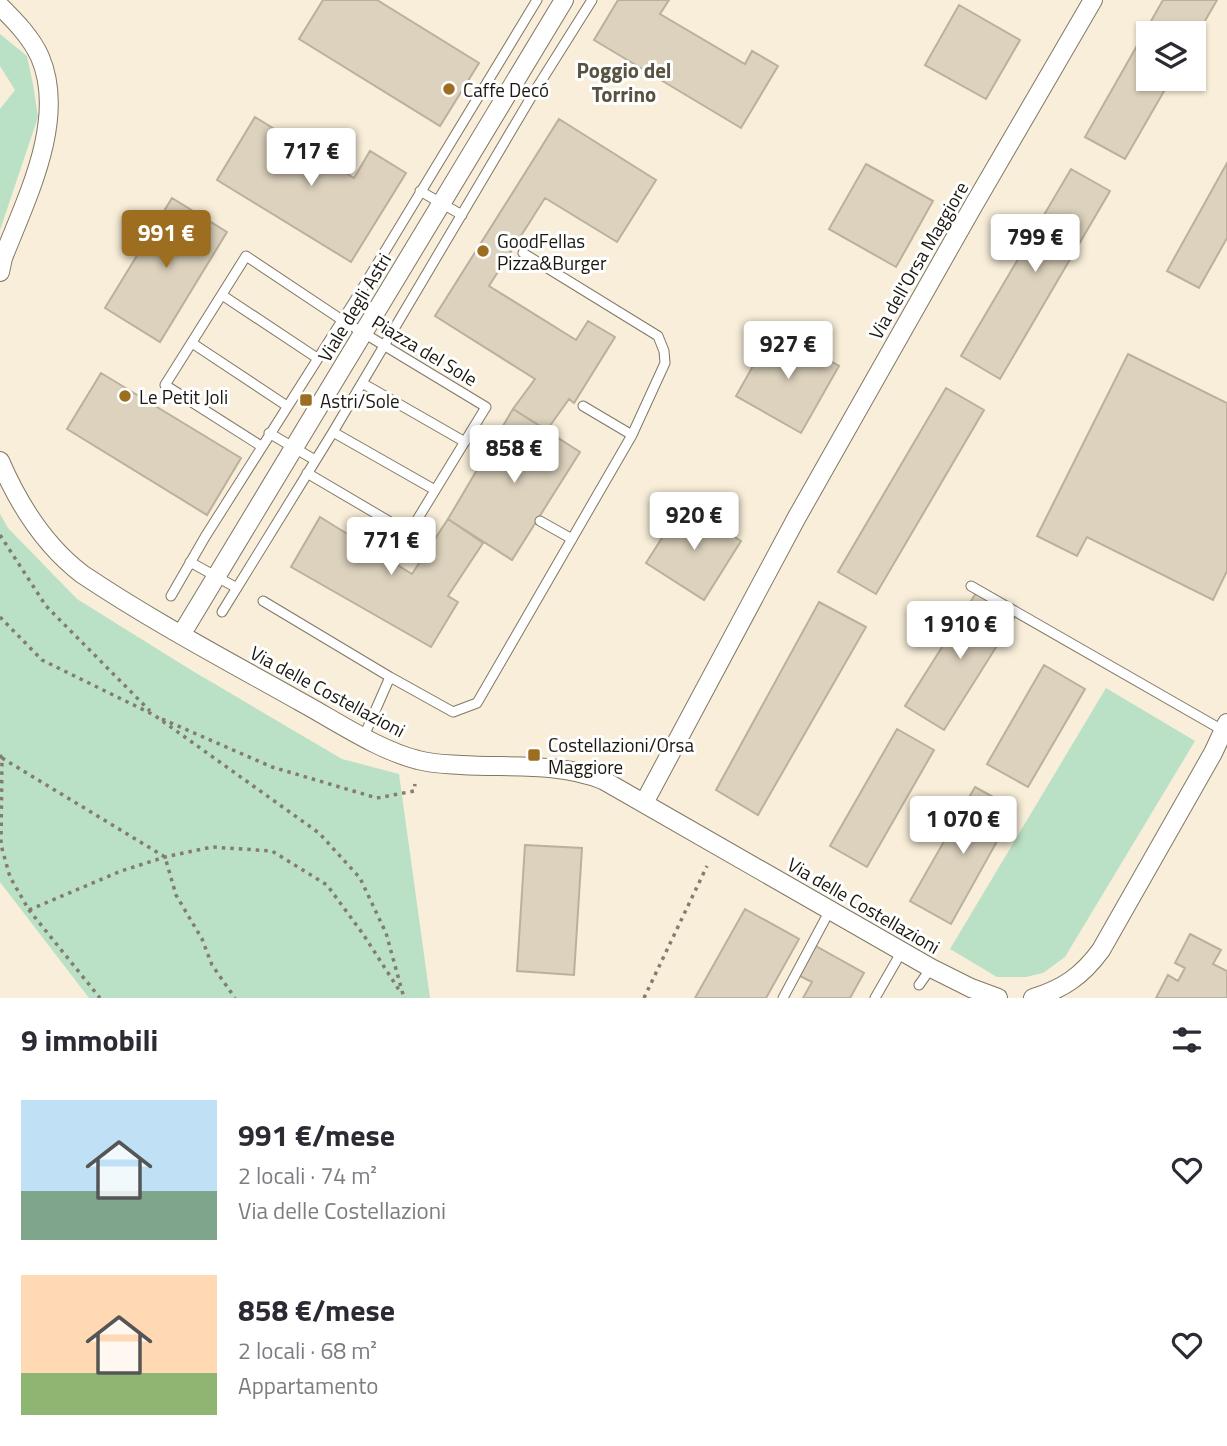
<!DOCTYPE html>
<html lang="it">
<meta charset="utf-8">
<style>
body{margin:0;font-family:"Titillium Web",sans-serif;background:#f7f7f7;color:#2b2b33;height:100vh;display:flex;flex-direction:column;font-size:26px;white-space:nowrap}
*{box-sizing:border-box;margin:0}
p{font-size:23px;color:#7c7c81}
.icon{flex:none;width:38px;height:38px;fill:none;stroke:currentColor;stroke-width:2;stroke-linecap:round;stroke-linejoin:round}
.map{position:relative;height:998px;overflow:hidden}
.panel{display:flex;flex-direction:column;background:#fff;flex:1}
.panel>*{flex:none}
.fabs{position:absolute;left:1136px;top:21px;display:grid;gap:14px}
.fabs a{display:grid;place-items:center;width:70px;height:70px;border-radius:0px;background:#fff;box-shadow:0 2px 5px #0004;font-size:35px}
.price{position:absolute;translate:-50% -60px;padding:0 16px;border-radius:7px;background:#fff;color:#222;font-size:23px;line-height:46px;filter:drop-shadow(0 2px 4px #0008)}
.price::after{content:'';position:absolute;left:50%;top:42px;width:21px;height:16px;margin-left:-10px;background:inherit;clip-path:polygon(0 0,100% 0,50% 100%)}
.price.current{background:#9d6e20;color:#fff}
ul{padding:0;list-style:none}
li{display:flex;align-items:center;gap:21px;height:175px;padding:0 21px}
li span{display:grid;place-items:center;flex:none;width:196px;height:140px;border-radius:0px;color:#555}
li>.icon{margin-inline-start:auto}
span .icon{width:84px;height:84px;fill:#fffc;stroke-width:1}
li b{font-size:30px}
h2{display:flex;justify-content:space-between;align-items:center;height:84px;padding:0 21px;font-size:30px}
.map>svg:first-child{display:block}
.green{fill:#bae1c5}
.building{fill:#dcd2bd;stroke:#bab19c;stroke-width:2}
.lines{fill:none;stroke-linecap:round;stroke-linejoin:round}
.lane-casing{stroke:#817865;stroke-width:11}
.street-casing{stroke:#817865;stroke-width:20}
.path{stroke:#847d6f;stroke-width:3.5;stroke-dasharray:3.5 5;stroke-linecap:butt}
.lane{stroke:#fff;stroke-width:9}
.street{stroke:#fff;stroke-width:18}
.poi-dot{fill:#9d6e20;stroke:#fff;stroke-width:2.5}
.labels{text-anchor:middle;dominant-baseline:central;stroke-width:6;stroke-linejoin:round;paint-order:stroke}
.poi-label{font-size:19px;fill:#1b1810;stroke:#fff;text-anchor:start}
.street-label{font-size:19px;fill:#1b1810;stroke:#fff}
.neighbourhood-label{font-size:21px;font-weight:bold;fill:#5a5240;stroke:#fff}
</style>
<div class="map">
<svg width="1227" height="998" viewBox="0 0 1227 998">
<rect width="100%" height="100%" fill="#f8eed9"/>
<!-- green -->
<path class="green" d="M0 34 27 56 33 84 38 117 0 230V109L15 90 0 66Z
M0 514 8 528 77 599 191 670 342 759 399 774 430 998H89L0 882Z
M1106 688 1195 741 1065 957 1043 973 1026 977H997L950 949Z"/>
<!-- building -->
<path class="building" d="M323 0H377L479 63 440 126 299 39Z
M618 0H669L660 14 745 64 752 51 778 66 741 128 594 40Z
M1163 0H1217L1194 40V33H1148V79H1171L1125 159 1085 137Z
M959 5 1020 40 986 99 925 65Z
M255 117 354 178 370 151 406 173 351 262 217 180Z
M559 119 656 180 617 242 545 198 489 286 576 340 588 321 615 337 574 403 569 399 547 430 513 409 535 379 435 316Z
M1227 163V238L1199 288 1167 271Z
M866 164 933 201 896 267 829 229Z
M1071 169 1110 191 1000 379 961 356Z
M172 198 227 232 160 342 105 308Z
M774 329 839 366 801 433 736 396Z
M1128 354 1227 403V571L1213 600 1087 537 1077 556 1037 536Z
M101 373 241 458 207 515 67 429Z
M946 388 984 410 876 594 838 572Z
M513 409 580 452 512 560 448 519Z
M683 505 741 541 704 600 646 563Z
M320 517 412 574 448 519 483 543 448 596 458 602 431 647 291 567Z
M976 593 1015 617 944 730 905 706Z
M819 602 866 627 758 815 716 790Z
M1044 665 1085 689 1028 787 987 764Z
M897 729 934 750 867 867 830 846Z
M975 787 1015 809 951 924 910 901Z
M525 845 582 848 574 975 517 971Z
M745 909 799 939 766 998H695Z
M1190 934 1221 950 1213 964 1227 971V998H1156L1168 975 1178 981 1185 968 1175 963Z
M814 945 864 973 850 998H803L812 982 798 975Z"/>
<g class="lines">
<defs>
<path id="lane" d="M420 191 462 215
M222 295 317 358
M192 343 287 406
M362 383 465 442
M583 406 632 435
M333 432 435 490
M269 433 315 460
M261 446 165 385 246 256 342 320 486 407 409 533 307 473
M540 521 572 539
M190 562 237 588
M971 586 1224 731
M171 596 205 537 362 289 537 0
M263 601 390 677
M222 612 333 432 533 94 592 0
M364 736 390 677 453 712 477 703 632 435 665 363 664 351 658 336 523 253
M919 985 931 968
M783 998 830 910
M875 998 902 951"/>
<path id="street" d="M0 6C15 21 31 37 40 57 67 120 26 199 3 258L0 272
M0 461C19 505 44 545 82 574 152 621 226 660 299 701 336 721 378 750 418 760 432 764 447 764 461 765 509 768 557 762 603 780L931 968 971 988 998 998
M181 635 564 0
M644 803 797 517 972 208 1093 0
M1033 998C1063 989 1082 976 1101 950L1213 753 1227 723"/>
</defs>
<!-- lane casing -->
<use href="#lane" class="lane-casing"/>
<!-- street casing -->
<use href="#street" class="street-casing"/>
<!-- path -->
<path class="path" d="M0 535 46 606 150 711
M0 617 42 660 154 715 319 833 360 878 386 933 404 998
M162 719 272 767 377 798 414 791 415 784
M0 755 2 758 1 845 10 877 29 910 100 998
M2 758 165 857 176 895 202 939 212 965 235 998
M29 910 121 871 165 857 212 847 272 851 327 885 363 934 401 993
M644 998 707 866"/>
<!-- lane -->
<use href="#lane" class="lane"/>
<!-- street -->
<use href="#street" class="street"/>
</g>
<!-- markers -->
<g class="poi-dot">
<circle cx="449" cy="89" r="7"/>
<circle cx="483" cy="251" r="7"/>
<circle cx="125" cy="396" r="7"/>
<rect x="299" y="393" width="14" height="14" rx="3.5"/>
<rect x="527" y="748" width="14" height="14" rx="3.5"/>
</g>
<g class="labels">
<!-- poi labels -->
<g class="poi-label">
<text x="463" y="89">Caffe Decó</text>
<text x="497" y="240">GoodFellas<tspan x="497" dy="22">Pizza&amp;Burger</tspan></text>
<text x="139" y="396">Le Petit Joli</text>
<text x="320" y="400">Astri/Sole</text>
<text x="548" y="744">Costellazioni/Orsa<tspan x="548" dy="22">Maggiore</tspan></text>
</g>
<!-- street labels -->
<g class="street-label">
<text transform="translate(918 260) rotate(-60)">Via dell'Orsa Maggiore</text>
<text transform="translate(354 307) rotate(-59)">Viale degli Astri</text>
<text transform="translate(425 350) rotate(31)">Piazza del Sole</text>
<text transform="translate(328 691) rotate(28)">Via delle Costellazioni</text>
<text transform="translate(864 905) rotate(30)">Via delle Costellazioni</text>
</g>
<!-- neighbourhood labels -->
<g class="neighbourhood-label">
<text x="624" y="70">Poggio del<tspan x="624" dy="24">Torrino</tspan></text>
</g>
</g>
</svg>
<div class="fabs">
<a><svg class="icon" aria-label="layers" viewBox="0 0 24 24"><path d="M12 4l9 5-9 5-9-5zM3 14l9 5 9-5"/></svg></a>
</div>
<b class="price" style="left:311px;top:188px">717 €</b>
<b class="price current" style="left:166px;top:270px">991 €</b>
<b class="price" style="left:1035px;top:274px">799 €</b>
<b class="price" style="left:788px;top:381px">927 €</b>
<b class="price" style="left:514px;top:485px">858 €</b>
<b class="price" style="left:694px;top:552px">920 €</b>
<b class="price" style="left:391px;top:577px">771 €</b>
<b class="price" style="left:960px;top:661px">1 910 €</b>
<b class="price" style="left:963px;top:856px">1 070 €</b>
</div>
<section class="panel">
<h2>9 immobili<svg class="icon" aria-label="filters" viewBox="0 0 24 24"><path d="M4 7h16M4 17h16"/><circle cx="9" cy="7" r="2"/><circle cx="15" cy="17" r="2"/></svg></h2>
<ul>
<li><span style="background:linear-gradient(#bfe0f5 65%,#7fa58c 0)"><svg class="icon" aria-label="home" viewBox="0 0 24 24"><path d="M3 11l9-7 9 7M6 9v11h12V9"/></svg></span><div><b>991 €/mese</b><p>2 locali · 74 m²</p><p>Via delle Costellazioni</p></div><svg class="icon" aria-label="heart" viewBox="0 0 24 24"><path d="M12 20l-8-8c-3-5 5-10 8-4 3-6 11-1 8 4z"/></svg></li>
<li><span style="background:linear-gradient(#ffd9b3 70%,#8fb573 0)"><svg class="icon" aria-label="home" viewBox="0 0 24 24"><path d="M3 11l9-7 9 7M6 9v11h12V9"/></svg></span><div><b>858 €/mese</b><p>2 locali · 68 m²</p><p>Appartamento</p></div><svg class="icon" aria-label="heart" viewBox="0 0 24 24"><path d="M12 20l-8-8c-3-5 5-10 8-4 3-6 11-1 8 4z"/></svg></li>
</ul>
</section>
